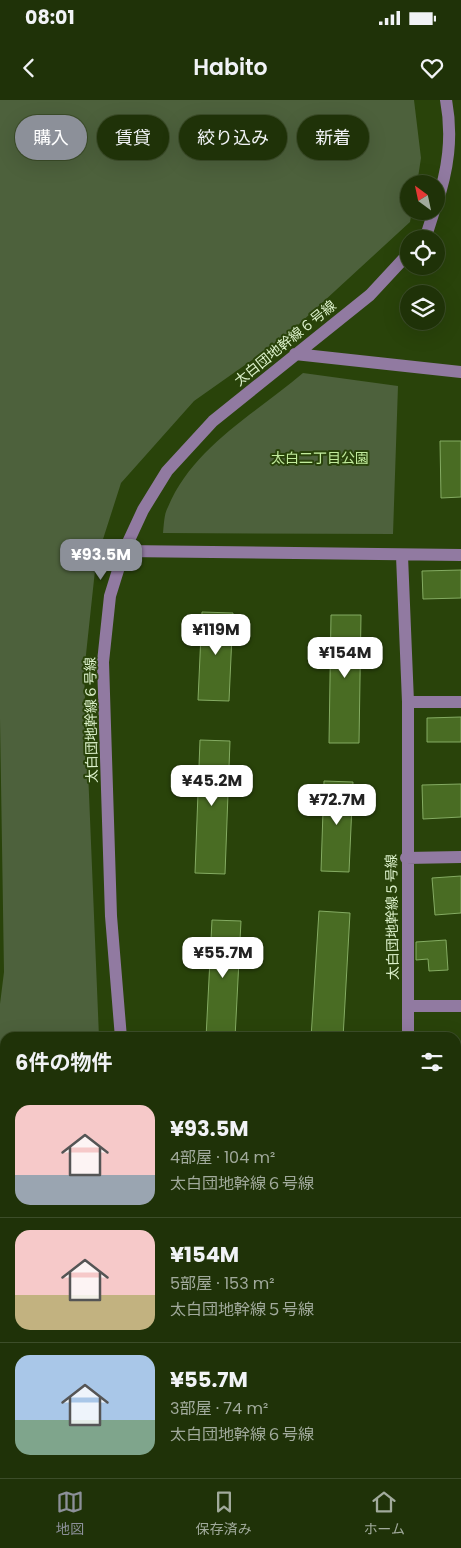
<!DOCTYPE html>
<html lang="ja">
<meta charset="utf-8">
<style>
body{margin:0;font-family:Poppins,"Noto Sans JP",sans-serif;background:#273a12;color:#f1f3f6;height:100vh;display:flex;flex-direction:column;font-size:19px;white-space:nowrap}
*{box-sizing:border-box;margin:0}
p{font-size:16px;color:#a1aa9c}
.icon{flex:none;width:28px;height:28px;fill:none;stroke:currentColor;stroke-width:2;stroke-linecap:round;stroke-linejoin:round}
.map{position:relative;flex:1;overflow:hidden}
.sheet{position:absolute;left:0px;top:932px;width:461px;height:446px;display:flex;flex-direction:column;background:#1f3208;border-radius:15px 15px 0 0;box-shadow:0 5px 20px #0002,0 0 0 1px #3c4d29}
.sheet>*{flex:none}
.top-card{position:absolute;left:15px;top:15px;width:431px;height:45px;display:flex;gap:10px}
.needle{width:32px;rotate:327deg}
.buttons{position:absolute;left:400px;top:75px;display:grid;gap:10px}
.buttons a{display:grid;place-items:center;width:45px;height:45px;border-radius:50%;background:#1f3208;box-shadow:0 5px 20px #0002,0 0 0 1px #3c4d29;font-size:25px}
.price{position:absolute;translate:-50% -42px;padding:0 11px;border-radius:10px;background:#fff;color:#222;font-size:16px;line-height:32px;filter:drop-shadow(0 1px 2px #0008)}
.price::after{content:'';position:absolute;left:50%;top:30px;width:15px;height:11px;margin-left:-8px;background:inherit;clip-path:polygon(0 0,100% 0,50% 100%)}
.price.active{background:#8c9099;color:#fff}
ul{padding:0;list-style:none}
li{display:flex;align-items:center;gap:15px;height:125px;padding:0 15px}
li+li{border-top:1px solid #3c4d29}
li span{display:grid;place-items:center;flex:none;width:140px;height:100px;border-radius:15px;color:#555}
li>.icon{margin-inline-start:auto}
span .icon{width:60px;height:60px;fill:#fffc;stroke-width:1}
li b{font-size:21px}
h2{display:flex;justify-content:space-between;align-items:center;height:60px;padding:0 15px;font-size:21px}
.chip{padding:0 18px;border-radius:22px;background:#1f3208;box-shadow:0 5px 20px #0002,0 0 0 1px #3c4d29;font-size:18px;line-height:45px}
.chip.active{background:#8c9099;color:#fff}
.status{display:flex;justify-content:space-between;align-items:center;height:35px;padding:0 25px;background:#1f3208;direction:ltr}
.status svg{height:14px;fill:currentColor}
header{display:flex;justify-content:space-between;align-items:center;height:65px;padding:0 15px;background:#1f3208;font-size:22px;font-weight:600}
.tabs{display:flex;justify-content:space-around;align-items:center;height:70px;border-top:1px solid #3c4d29;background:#1f3208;font-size:14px;color:#a1aa9c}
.tabs a{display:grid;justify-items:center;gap:2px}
.tabs .active{color:#8c9099}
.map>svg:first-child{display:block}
.green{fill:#4d613c}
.building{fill:#496c23;stroke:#84ab62}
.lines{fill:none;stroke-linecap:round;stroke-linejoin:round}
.minor{stroke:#917aa1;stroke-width:12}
.labels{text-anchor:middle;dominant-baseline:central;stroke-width:4;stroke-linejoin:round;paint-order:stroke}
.street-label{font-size:14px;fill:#dcf1cb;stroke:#29430a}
.park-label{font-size:14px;fill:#c2ec9d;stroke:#29430a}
</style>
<div class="status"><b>08:01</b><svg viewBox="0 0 49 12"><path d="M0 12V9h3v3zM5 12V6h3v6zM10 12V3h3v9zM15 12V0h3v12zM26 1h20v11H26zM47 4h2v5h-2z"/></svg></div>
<header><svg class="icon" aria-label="back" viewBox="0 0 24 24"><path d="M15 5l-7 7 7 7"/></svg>Habito<svg class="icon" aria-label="heart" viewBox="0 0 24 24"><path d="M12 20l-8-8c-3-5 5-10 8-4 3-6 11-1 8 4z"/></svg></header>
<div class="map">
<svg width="461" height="1378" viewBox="0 0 461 1378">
<rect width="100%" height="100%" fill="#29430a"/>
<!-- green -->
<path class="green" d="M0 0H414L421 58 417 84H409V111H412L410 122 286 236 194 301 121 383 96 461 84 573 99 937 5 938V1374H118V1378H0V904L4 872 0 619Z
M303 273 398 286 393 434 163 433C164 424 164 414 168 407 193 347 255 314 303 273Z"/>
<!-- building -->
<path class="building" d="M440 341H461V397L441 398Z
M461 470V498L423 499 422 471Z
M202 512 233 513 229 601 198 600Z
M331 515H361L359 643H329Z
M461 617V642H427V618Z
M200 640 230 641 225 774 195 773Z
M324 681 353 682 349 772 321 771Z
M461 684V717L423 719 422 685Z
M461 776V813L435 815 432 778Z
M319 811 350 813 343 938H311Z
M212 820 241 821 235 938H206Z
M446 840 448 870 429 871 428 859 416 860V842Z"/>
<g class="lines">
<!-- minor -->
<path class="minor" d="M436 106C448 70 453 37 446 0
M422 139 427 133 434 111
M295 254 461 272
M124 451 461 455
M402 456 408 602V938
M408 602H461
M406 758 461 757
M408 906H461
M121 938 111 816 103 562 110 496 124 451 143 410 167 371 213 321 370 195 409 153
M456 1053H461
M456 1220H461
M435 1374 436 1378
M152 1378V1374"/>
</g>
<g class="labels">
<!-- street labels -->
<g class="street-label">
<text transform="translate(285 243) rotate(-39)">太白団地幹線６号線</text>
<text transform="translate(91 620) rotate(-91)">太白団地幹線６号線</text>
<text transform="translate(392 817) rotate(-91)">太白団地幹線５号線</text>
</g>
<!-- park labels -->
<g class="park-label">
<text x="320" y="358">太白二丁目公園</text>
</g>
</g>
</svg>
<div class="buttons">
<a><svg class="needle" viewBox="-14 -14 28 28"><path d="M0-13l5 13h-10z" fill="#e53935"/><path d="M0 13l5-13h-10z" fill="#a1aa9c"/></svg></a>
<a><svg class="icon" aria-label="locate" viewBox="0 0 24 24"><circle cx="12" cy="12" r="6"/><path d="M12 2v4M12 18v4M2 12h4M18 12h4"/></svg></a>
<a><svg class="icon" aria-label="layers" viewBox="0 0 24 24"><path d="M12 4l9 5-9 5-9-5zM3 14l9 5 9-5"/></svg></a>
</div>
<b class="price active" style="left:101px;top:481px">¥93.5M</b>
<b class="price" style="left:216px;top:556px">¥119M</b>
<b class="price" style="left:345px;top:579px">¥154M</b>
<b class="price" style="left:212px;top:707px">¥45.2M</b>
<b class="price" style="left:337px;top:726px">¥72.7M</b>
<b class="price" style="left:223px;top:879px">¥55.7M</b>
<div class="top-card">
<a class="chip active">購入</a>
<a class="chip">賃貸</a>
<a class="chip">絞り込み</a>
<a class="chip">新着</a>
</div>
<section class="sheet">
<h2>6件の物件<svg class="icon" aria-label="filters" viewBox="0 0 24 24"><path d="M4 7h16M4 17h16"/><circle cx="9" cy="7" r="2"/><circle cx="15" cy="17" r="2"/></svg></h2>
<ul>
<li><span style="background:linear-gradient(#f6c9c9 70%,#9aa5b1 0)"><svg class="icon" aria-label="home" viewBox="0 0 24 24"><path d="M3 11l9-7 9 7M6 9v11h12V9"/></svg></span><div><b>¥93.5M</b><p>4部屋 · 104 m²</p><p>太白団地幹線６号線</p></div></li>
<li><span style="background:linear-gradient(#f6c9c9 65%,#c2b280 0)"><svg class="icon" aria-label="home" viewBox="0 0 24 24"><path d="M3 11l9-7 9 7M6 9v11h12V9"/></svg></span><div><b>¥154M</b><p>5部屋 · 153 m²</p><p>太白団地幹線５号線</p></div></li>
<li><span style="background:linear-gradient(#a9c7e8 65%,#7fa58c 0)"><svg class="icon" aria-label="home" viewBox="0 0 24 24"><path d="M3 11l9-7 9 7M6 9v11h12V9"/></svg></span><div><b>¥55.7M</b><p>3部屋 · 74 m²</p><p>太白団地幹線６号線</p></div></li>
</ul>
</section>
</div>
<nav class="tabs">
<a class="active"><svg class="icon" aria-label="map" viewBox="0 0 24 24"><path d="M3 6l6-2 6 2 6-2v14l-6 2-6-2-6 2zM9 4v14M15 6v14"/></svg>地図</a>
<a><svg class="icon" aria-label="saved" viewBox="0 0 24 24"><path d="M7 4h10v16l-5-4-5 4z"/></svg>保存済み</a>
<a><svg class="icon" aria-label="home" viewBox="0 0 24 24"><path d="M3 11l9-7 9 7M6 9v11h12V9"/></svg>ホーム</a>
</nav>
